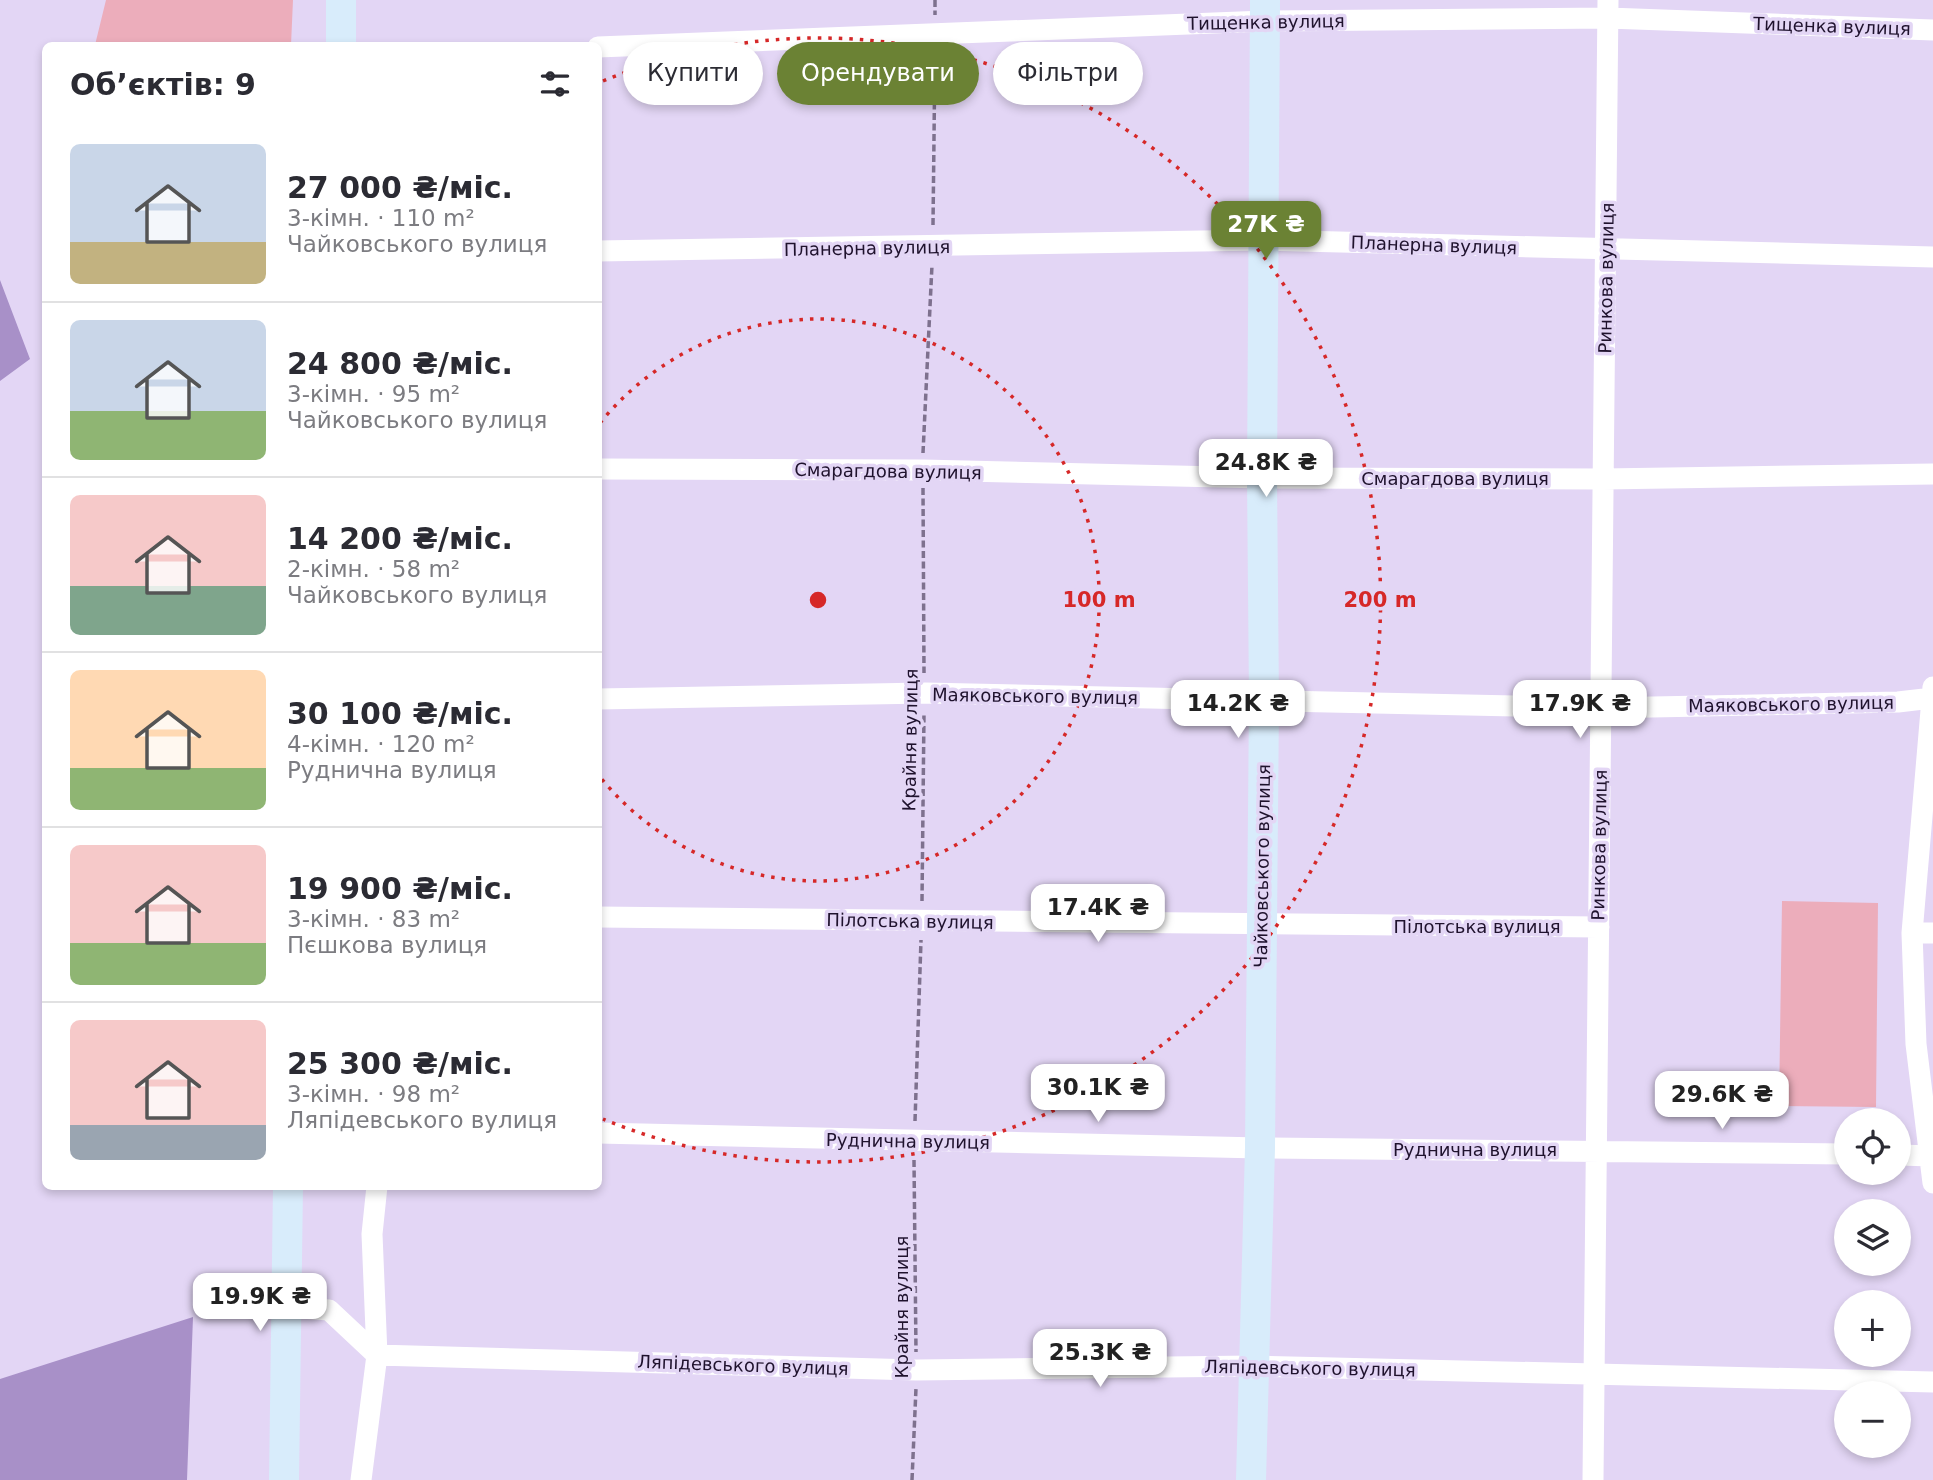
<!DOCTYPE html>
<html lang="uk">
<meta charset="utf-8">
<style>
body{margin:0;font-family:"DejaVu Sans",sans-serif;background:#f2f2f3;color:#2b2b33;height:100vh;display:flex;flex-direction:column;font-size:26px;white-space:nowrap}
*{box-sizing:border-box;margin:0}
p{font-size:23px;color:#7c7c81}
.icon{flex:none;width:38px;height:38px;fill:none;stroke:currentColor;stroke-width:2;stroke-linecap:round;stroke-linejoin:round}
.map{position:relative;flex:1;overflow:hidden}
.side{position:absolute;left:42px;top:42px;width:560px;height:1148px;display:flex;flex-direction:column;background:#fff;border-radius:10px;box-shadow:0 4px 10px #0003}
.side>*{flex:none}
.guide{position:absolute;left:623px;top:42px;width:665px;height:63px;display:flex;gap:14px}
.buttons{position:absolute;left:1834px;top:1108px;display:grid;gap:14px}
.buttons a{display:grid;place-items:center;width:77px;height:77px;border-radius:50%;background:#fff;box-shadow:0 4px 10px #0003;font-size:35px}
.price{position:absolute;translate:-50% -60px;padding:0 16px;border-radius:14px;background:#fff;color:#222;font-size:23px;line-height:46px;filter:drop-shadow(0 2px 4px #0008)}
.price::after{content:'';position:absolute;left:50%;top:42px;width:21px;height:16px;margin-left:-10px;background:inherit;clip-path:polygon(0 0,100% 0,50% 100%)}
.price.current{background:#6b8234;color:#fff}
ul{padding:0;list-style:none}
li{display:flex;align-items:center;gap:21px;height:175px;padding:0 28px}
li+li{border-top:2px solid #e1e1e2}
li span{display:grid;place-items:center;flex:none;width:196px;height:140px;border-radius:10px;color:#555}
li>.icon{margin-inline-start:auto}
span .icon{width:84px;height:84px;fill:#fffc;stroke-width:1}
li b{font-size:30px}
h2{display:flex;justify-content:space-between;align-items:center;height:84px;padding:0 28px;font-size:30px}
.pill{padding:0 24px;border-radius:32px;background:#fff;box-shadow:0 4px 10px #0003;font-size:24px;line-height:63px}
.pill.current{background:#6b8234;color:#fff}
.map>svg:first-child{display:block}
.green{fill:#ecadbb}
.water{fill:#a890c8}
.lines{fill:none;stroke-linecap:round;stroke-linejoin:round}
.path{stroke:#7e718e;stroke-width:3.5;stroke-dasharray:7 3.5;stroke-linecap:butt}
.street{stroke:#fff;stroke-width:21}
.secondary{stroke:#d8ecfb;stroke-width:30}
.ring{fill:none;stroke:#d62828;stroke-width:3.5;stroke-dasharray:3.5 7}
.labels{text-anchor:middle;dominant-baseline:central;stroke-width:7;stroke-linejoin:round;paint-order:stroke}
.street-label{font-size:18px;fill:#1f122d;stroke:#e3d6f5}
.centre{fill:#d62828;stroke:#e3d6f5;stroke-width:3.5}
.ring-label{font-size:21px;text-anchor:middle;font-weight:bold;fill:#d62828;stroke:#e3d6f5;stroke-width:7;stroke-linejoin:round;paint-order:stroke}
</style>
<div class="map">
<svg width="1933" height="1480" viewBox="0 0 1933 1480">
<rect width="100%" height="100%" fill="#e3d6f5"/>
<!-- green -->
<path class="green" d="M106 0H293L291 45H95Z
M1782 901 1878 903 1876 1107 1779 1106Z"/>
<!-- water -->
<path class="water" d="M0 280 30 359 0 381Z
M193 1317 187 1480H0V1379Z"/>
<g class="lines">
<!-- path -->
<path class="path" d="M935 0V15
M933 225 935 51
M923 453 932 265
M923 488 924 673
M922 901 924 712
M915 1121 921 940
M914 1160 916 1352
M912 1480 916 1388"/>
<!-- street -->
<path class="street" d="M598 47 1265 21 1608 18 1933 30
M598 251 1263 240 1933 257
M598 469 923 470 1262 478 1603 479 1933 474
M1933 687 1912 933 1916 1044 1933 1183
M598 699 925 693 1601 708 1898 702 1933 698
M598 917 1599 927
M1912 933H1933
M598 1133 1260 1148 1846 1154
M1899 1155 1933 1156
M286 1307 329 1310 377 1355 916 1370 1253 1366 1933 1382
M361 1480 377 1355 372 1234 377 1186
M1593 1480 1608 0"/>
<!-- secondary -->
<path class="secondary" d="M341 0V46
M284 1480 288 1186
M1251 1480 1260 1148 1264 701 1262 478 1265 0"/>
</g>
<!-- distance rings -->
<g class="ring">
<path d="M600 423A281 281 0 1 1 600 777"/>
<path d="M603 81A562 562 0 1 1 603 1119"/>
</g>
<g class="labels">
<!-- street labels -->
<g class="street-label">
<text transform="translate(1266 22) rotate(-1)">Тищенка вулиця</text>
<text transform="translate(1832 26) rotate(2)">Тищенка вулиця</text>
<text transform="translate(1434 245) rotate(2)">Планерна вулиця</text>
<text transform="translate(867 248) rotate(-1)">Планерна вулиця</text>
<text transform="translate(1606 278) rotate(-89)">Ринкова вулиця</text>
<text transform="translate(888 471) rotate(1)">Смарагдова вулиця</text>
<text x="1455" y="478">Смарагдова вулиця</text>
<text transform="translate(1035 696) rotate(1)">Маяковського вулиця</text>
<text transform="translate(1791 704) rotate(-1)">Маяковського вулиця</text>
<text transform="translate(910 740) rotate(-89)">Крайня вулиця</text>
<text transform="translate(1599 845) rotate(-89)">Ринкова вулиця</text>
<text transform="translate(1262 866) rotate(-89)">Чайковського вулиця</text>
<text transform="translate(910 921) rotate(1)">Пілотська вулиця</text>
<text x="1477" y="926">Пілотська вулиця</text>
<text transform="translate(908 1141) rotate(1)">Руднична вулиця</text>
<text x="1475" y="1149">Руднична вулиця</text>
<text transform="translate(901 1307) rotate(-90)">Крайня вулиця</text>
<text transform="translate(743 1365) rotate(2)">Ляпідевського вулиця</text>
<text transform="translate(1310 1368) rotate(1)">Ляпідевського вулиця</text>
</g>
</g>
<circle cx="818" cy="600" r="10" class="centre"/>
<g class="ring-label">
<text x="1099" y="607">100 m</text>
<text x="1380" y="607">200 m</text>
</g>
</svg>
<div class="buttons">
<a><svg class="icon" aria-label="locate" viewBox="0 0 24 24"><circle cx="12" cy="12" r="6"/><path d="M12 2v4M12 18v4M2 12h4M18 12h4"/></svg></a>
<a><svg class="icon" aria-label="layers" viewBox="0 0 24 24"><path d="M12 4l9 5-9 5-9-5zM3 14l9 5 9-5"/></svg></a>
<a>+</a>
<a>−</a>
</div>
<b class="price current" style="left:1266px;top:261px">27K ₴</b>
<b class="price" style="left:1266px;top:499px">24.8K ₴</b>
<b class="price" style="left:1238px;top:740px">14.2K ₴</b>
<b class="price" style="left:1580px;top:740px">17.9K ₴</b>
<b class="price" style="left:1098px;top:944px">17.4K ₴</b>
<b class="price" style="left:1098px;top:1124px">30.1K ₴</b>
<b class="price" style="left:1722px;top:1131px">29.6K ₴</b>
<b class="price" style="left:260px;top:1333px">19.9K ₴</b>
<b class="price" style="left:1100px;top:1389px">25.3K ₴</b>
<div class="guide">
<a class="pill">Купити</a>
<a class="pill current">Орендувати</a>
<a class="pill">Фільтри</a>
</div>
<section class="side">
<h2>Об’єктів: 9<svg class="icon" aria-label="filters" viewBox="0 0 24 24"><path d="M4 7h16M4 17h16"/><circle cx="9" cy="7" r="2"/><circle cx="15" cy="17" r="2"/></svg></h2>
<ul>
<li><span style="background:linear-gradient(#c9d6e8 70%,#c2b280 0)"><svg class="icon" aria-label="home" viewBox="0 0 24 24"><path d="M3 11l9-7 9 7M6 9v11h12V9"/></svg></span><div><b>27 000 ₴/міс.</b><p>3-кімн. · 110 m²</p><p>Чайковського вулиця</p></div></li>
<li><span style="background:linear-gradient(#c9d6e8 65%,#8fb573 0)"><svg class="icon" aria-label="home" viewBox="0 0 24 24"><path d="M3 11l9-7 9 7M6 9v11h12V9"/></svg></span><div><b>24 800 ₴/міс.</b><p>3-кімн. · 95 m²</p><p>Чайковського вулиця</p></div></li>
<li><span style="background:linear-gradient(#f6c9c9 65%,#7fa58c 0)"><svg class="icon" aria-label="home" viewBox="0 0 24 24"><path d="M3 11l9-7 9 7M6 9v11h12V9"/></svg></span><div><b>14 200 ₴/міс.</b><p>2-кімн. · 58 m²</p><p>Чайковського вулиця</p></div></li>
<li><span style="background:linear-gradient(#ffd9b3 70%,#8fb573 0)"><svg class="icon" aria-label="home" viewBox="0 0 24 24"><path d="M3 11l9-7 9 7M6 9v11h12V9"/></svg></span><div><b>30 100 ₴/міс.</b><p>4-кімн. · 120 m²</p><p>Руднична вулиця</p></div></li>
<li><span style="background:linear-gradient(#f6c9c9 70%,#8fb573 0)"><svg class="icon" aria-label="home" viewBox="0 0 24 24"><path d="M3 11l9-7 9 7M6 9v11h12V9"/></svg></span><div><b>19 900 ₴/міс.</b><p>3-кімн. · 83 m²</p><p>Пєшкова вулиця</p></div></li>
<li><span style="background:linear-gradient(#f6c9c9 75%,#9aa5b1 0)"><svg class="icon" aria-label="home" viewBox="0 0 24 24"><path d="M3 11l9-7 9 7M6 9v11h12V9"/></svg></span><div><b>25 300 ₴/міс.</b><p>3-кімн. · 98 m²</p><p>Ляпідевського вулиця</p></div></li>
</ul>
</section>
</div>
